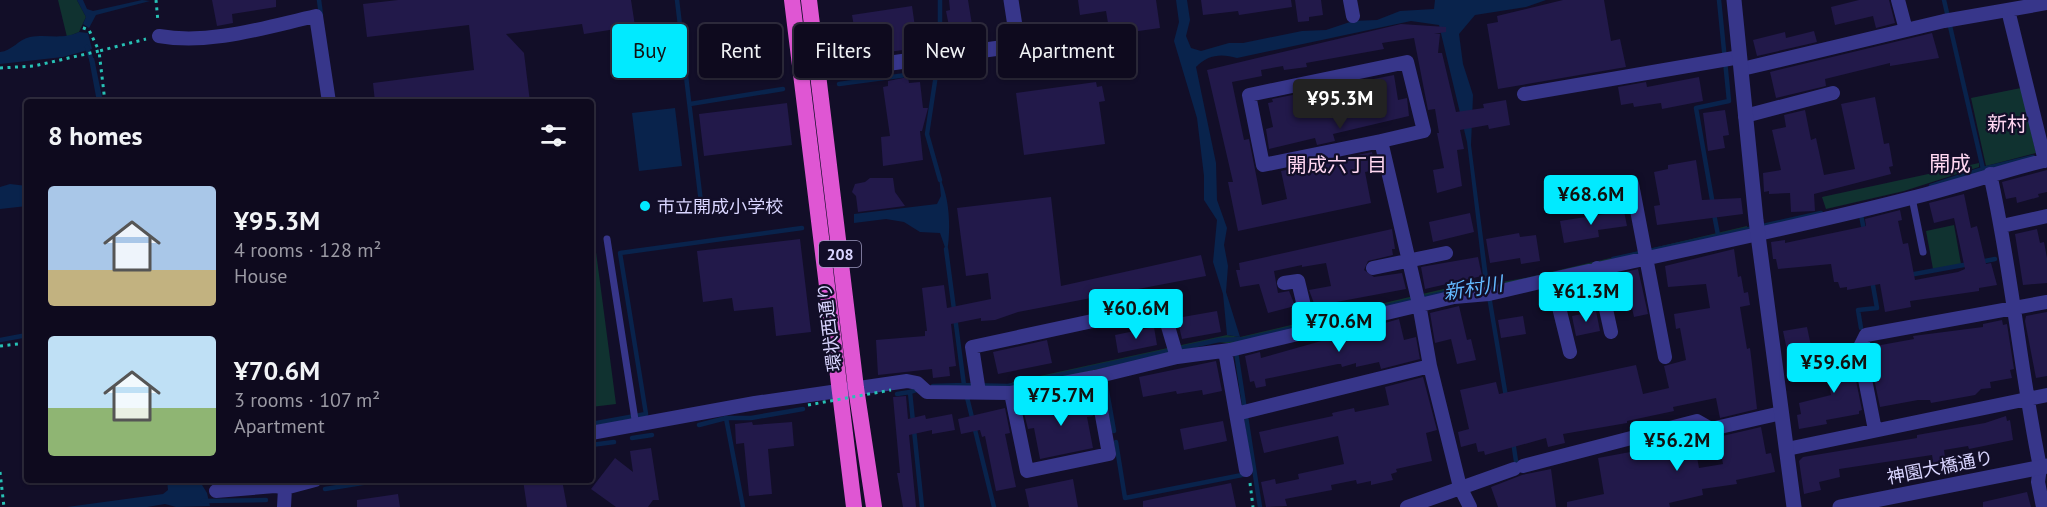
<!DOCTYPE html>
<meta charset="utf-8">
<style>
body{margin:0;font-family:"PT Sans","Noto Sans JP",sans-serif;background:#1c182b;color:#f1f3f6;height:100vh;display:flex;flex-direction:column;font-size:22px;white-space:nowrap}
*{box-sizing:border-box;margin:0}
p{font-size:20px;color:#9b9aa4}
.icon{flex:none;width:33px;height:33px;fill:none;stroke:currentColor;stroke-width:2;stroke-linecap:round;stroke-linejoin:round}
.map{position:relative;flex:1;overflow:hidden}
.details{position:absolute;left:24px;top:99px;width:570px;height:384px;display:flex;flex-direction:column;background:#0e0a1e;border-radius:6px;box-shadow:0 2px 4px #0004,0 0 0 2px #2e2b3c}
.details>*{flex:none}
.top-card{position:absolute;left:612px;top:24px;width:570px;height:54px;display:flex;gap:12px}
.price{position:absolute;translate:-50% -51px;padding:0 14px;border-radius:6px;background:#01eaff;color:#111;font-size:20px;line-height:39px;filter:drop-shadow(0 2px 3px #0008)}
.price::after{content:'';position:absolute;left:50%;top:36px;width:18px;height:14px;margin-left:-9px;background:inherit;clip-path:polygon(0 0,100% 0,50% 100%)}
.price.current{background:#222;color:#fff}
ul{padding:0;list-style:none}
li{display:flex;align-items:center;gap:18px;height:150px;padding:0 24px}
li span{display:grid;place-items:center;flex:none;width:168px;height:120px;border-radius:6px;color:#555}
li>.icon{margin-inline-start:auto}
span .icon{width:72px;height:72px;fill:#fffc;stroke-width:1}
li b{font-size:26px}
h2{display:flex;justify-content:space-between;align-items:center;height:72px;padding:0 24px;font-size:26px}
.tag{padding:0 21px;border-radius:6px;background:#0e0a1e;box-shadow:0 2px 4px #0004,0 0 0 2px #2e2b3c;font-size:21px;line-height:54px}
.tag.current{background:#01eaff;color:#111}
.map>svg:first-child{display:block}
.green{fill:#103230}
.water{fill:#09234c}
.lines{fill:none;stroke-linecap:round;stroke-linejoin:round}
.stream{stroke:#09234c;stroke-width:4.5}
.building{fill:#22194a}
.path{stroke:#27c1b5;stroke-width:3;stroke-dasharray:3 4.5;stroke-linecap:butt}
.service{stroke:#37368a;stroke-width:7}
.minor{stroke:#37368a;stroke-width:14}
.tertiary{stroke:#37368a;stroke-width:15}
.trunk{stroke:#df56d3;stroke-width:16}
.path-bridge{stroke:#27c1b5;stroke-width:3;stroke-dasharray:3 4.5;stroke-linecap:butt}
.poi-dot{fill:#01eaff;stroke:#120e28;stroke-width:2}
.labels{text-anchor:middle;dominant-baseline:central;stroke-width:4.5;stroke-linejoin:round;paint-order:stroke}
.shield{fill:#120e28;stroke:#9d99be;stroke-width:1.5}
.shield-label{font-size:16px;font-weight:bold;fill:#d9d5ff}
.poi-label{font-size:18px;fill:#d9d5ff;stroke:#120e28;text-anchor:start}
.street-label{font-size:18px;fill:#d9d5ff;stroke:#120e28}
.neighbourhood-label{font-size:20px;fill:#ffd7f1;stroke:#120e28}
.water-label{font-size:20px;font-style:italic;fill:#63b9ff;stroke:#120e28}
.quarter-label{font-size:21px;fill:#ffd7f1;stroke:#120e28}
</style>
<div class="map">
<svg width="2047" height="507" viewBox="0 0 2047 507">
<rect width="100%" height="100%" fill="#120e28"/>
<!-- green -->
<path class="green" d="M58 0H77L86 17 79 32 67 37Z
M2021 88 2036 153 1986 166 1971 98Z
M1979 163V167L1904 191 1826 209 1822 197Z
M591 214 616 404 591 407Z
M1954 225 1961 264 1933 269 1926 231Z
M1747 226V232L1236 344 1217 342 1015 388 1012 382 1227 335 1240 337 1452 287 1489 284 1525 278Z"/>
<!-- water -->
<path class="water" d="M77 0H83L87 9 93 11 142 0 150 1 96 15 89 28 83 24 86 17Z
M1176 0H1187L1190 20 1186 36 1191 48 1201 51 1229 43H1243L1302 31 1326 30 1353 21 1377 20 1400 11 1434 9 1435 0H1546L1526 7 1475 15 1459 34 1463 64 1473 95 1471 145 1489 284H1484L1467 142 1439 25 1411 21 1237 58C1221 53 1207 55 1196 67L1216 163 1217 200 1227 228 1224 245 1228 266 1226 292 1240 337 1227 335 1223 294 1213 262 1217 220 1204 200V176L1197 118 1174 41 1179 22Z
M79 32 88 33 92 49 63 57 0 64V52C12 51 19 39 30 37 48 34 62 40 79 32Z
M94 58 102 97V102H97L89 59Z
M675 108 682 166 639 171 632 113Z
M939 176C950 198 951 229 947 253L940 233 920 232 904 222 886 219 854 223V214L937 204 941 196Z
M10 184 27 186V206L0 209V187Z
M167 480H199L207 493 210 506 176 507 165 504 147 507H67L163 494 168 490Z"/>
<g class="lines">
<!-- stream -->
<path class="stream" d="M319 0 321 15
M677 0 702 211
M1944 0 1983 169
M940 44V0
M87 47 93 64
M937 68 927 134 940 180
M839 84 936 71
M690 104 783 89
M1931 186 1983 169 2033 157
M1713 205 1696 108 1729 101 1719 0
M1714 214 1718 235
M1861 215 1864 230
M1613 259 1821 213
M1980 262 1995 259
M1909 275 1969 264
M1487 284 1506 397
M1861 328 1858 310 1877 308 1872 280
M0 340 27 335
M1236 352 1260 507
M1105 380 1114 431
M933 386 964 385 946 249
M897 394 910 392
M913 422 910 392 919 389
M591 424 646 414 620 253 802 228
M699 425 726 418
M914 430 922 507
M632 438 652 435
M1513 441 1517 468
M1116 442 1125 498 1242 475
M591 445 614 442
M325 489 381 480
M203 501 266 500
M743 507 726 418H751L803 409
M994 507 964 385 1008 386 1219 340 1245 339 1452 291"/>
</g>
<!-- building -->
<path class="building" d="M212 0H276V7L232 14 233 23 217 26Z
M398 0H631L635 26 584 34 582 24 506 34 524 53 530 102H375L373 83 474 70 469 25 367 37 363 4Z
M949 0H968L974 37 952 41 946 11 950 10Z
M1078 0H1156L1160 28 1110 35 1106 11 1080 15Z
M1201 0H1291L1292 7 1239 15 1238 11 1203 15Z
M1295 0H1321L1323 15 1309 17V21L1298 22Z
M1563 0H1604L1611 41 1620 39 1626 67 1498 89 1487 24 1498 22 1497 16Z
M1859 0H1889L1895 23 1876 28 1873 16 1835 25 1831 7Z
M912 6 918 48 859 56 852 15Z
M1401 24 1446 27V32L1434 34H1440L1438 53H1442L1456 112 1484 108 1483 104 1506 100 1510 125 1489 129 1488 125 1460 130 1464 149 1457 150 1462 186 1437 193 1433 170 1444 168 1437 133H1439L1435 109 1428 110 1414 38 1382 43 1384 49 1306 63 1307 67 1284 70 1283 66 1261 70 1262 76 1232 82 1244 140 1249 139 1262 205 1287 199 1281 171 1372 152 1375 170 1365 172 1371 203 1238 231 1228 182H1233L1207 70Z
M1814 31 1817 42 1757 56 1753 40 1785 32 1786 38Z
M1932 33 1939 58 1890 66V63L1825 79 1826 86 1776 98 1770 72Z
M1394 75 1398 100 1407 98 1409 116 1333 134 1335 141 1317 145 1315 138 1269 149 1266 129 1273 127 1268 103 1273 102 1272 99Z
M908 77 909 83 920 82 923 108H928L922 131H920L923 160 883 166 881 137 890 136 883 87 888 86V81Z
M1699 77 1703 101 1662 109 1661 103 1634 107 1633 103 1621 105 1618 87 1646 82 1647 87Z
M1096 82 1097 87 1102 86 1105 101 1099 102 1105 144 1024 155 1016 93Z
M1875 97 1884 144 1889 143 1893 166 1889 167 1891 174 1814 194 1815 211 1791 212 1790 193 1769 194V191L1764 192 1763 173 1781 170 1772 130 1786 127 1784 115 1805 110 1811 140 1816 138 1824 175 1855 169 1841 104Z
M787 103 792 145 704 156 699 114Z
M1725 110 1729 135 1723 136 1725 148 1708 151 1703 113Z
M1696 160 1702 200 1741 198 1743 214 1657 225 1654 206 1660 205 1654 172 1668 169V165Z
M2047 170V192L2038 194 2039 197 2017 203 2016 197 2006 199 2002 182Z
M870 178H893L895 192 905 206 858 212 856 196 852 192 855 184 865 182Z
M1964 194 1971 228 1977 226 1986 264 1991 263 1997 285 1979 288V291L1910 301 1911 307 1885 312 1880 284 1847 290V287L1840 288 1838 282H1834L1831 264 1778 269 1776 259H1773L1771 242 1785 240V243L1866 226 1865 219 1900 210 1902 220 1898 221 1903 244 1908 243 1915 280 1958 272 1965 269 1954 218 1934 223 1929 203Z
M1051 197 1061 286 1201 255 1206 276 1018 312 995 320 981 321V318L951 324 956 366 949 367 950 376 933 378 932 369 878 375 876 340 925 336V331H927L922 288 944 285 947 308 991 299 988 273 966 276 957 208Z
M1624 211 1627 226 1598 230 1599 237 1564 243 1560 221Z
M1470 213 1474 232 1433 242 1429 222Z
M1392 229 1395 249H1392L1393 255 1368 261 1364 270 1374 277 1402 273 1406 289 1315 306 1309 290 1331 286 1326 263 1302 267V265L1274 271 1278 293 1289 291 1295 306 1268 313 1259 284 1240 287 1236 270H1240L1239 263Z
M2037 229 2040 243 2044 242 2047 258V283L2023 285 2015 234Z
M1519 233 1520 237 1536 235 1540 261 1521 264 1520 258 1490 263 1486 239Z
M800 239 811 332 776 336 773 307 734 311 732 298 703 302 697 251Z
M1734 249 1738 277 1741 276 1744 293 1748 292 1750 305 1740 307 1747 349 1750 348 1752 364 1757 409 1720 418 1716 398 1673 407 1674 411 1627 421V423L1563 434 1565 443 1548 447 1546 438 1485 455 1484 451 1478 452 1476 443 1461 447 1458 432 1469 429 1460 390 1496 382 1499 394 1636 365 1643 394 1669 388 1664 366 1686 360 1680 328 1676 329 1674 314 1710 308 1706 284 1668 287 1665 266Z
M1478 257 1482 276 1425 289 1421 267Z
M1638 269 1648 314 1634 317 1628 290 1616 292 1612 275Z
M1459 306 1467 340 1471 339 1476 360 1457 364 1451 339 1435 343 1430 313Z
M1217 311 1221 332 1182 339 1177 318Z
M1596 311 1600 331 1576 336 1572 316Z
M2047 312V376L2036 378 2025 321 2026 316Z
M1523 316 1526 334 1501 338 1498 320Z
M1399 319 1404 340 1416 337 1420 359 1381 369 1379 362 1356 367V363L1342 367 1341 364H1338L1265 379 1266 386 1256 388 1254 381 1250 382 1245 356 1260 352 1261 358Z
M2002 320 2003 325 2007 324 2014 369 2010 370 2012 378 1990 382 1991 388 1981 389 1975 395 1931 403 1930 400H1918L1880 407 1868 350 1870 347 1914 339 1913 336 1983 327V324Z
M1154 327 1157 345 1118 353 1115 335Z
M1807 327 1811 346 1787 350 1783 331Z
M1047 340 1052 363 998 374 993 352Z
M1850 351 1862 410 1859 411V414L1826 420 1827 424 1799 429 1797 415 1801 414 1799 403 1831 395 1824 355Z
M1216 361 1222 391 1203 395 1202 390 1177 394 1176 391 1143 397 1139 377Z
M1423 377 1437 430 1426 433 1432 461 1396 469 1397 472 1391 474 1393 480 1371 485V481L1357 484 1356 480 1331 485 1332 490 1285 499 1287 506 1266 507 1261 482 1275 479 1276 484 1299 479 1298 474 1344 464 1338 436 1264 453 1259 432 1333 416 1332 413 1354 408 1355 412 1389 405 1385 387Z
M906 396 908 419 925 415 926 419 952 414 955 430 932 434V430L909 435 916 507H903L897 473H900L893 397Z
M1089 396 1093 416 1087 417 1093 448 1040 459 1034 428 1028 429 1023 409Z
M1005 408 1010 433 1005 434 1016 487 996 491 985 436 982 437 980 430 961 434 958 419Z
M2006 416 2007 421 2010 420 2013 440 1969 449 1968 446 1944 450 1946 465 1934 467 1932 455 1839 469 1840 477 1819 482 1821 490 1804 494 1799 461 1803 457 1917 438V435L1985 423Z
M1223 421 1227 441 1184 450 1180 429Z
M752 422 753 425 792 422 794 446 768 449 772 494 749 496 744 443 736 444 735 424Z
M1761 427 1766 454 1771 453 1775 472 1736 480 1737 484 1702 489 1703 495 1669 503 1670 507H1567V502L1604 494 1598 458 1668 445 1667 439 1693 435 1699 468 1723 464 1718 437Z
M651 448 659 500H653L648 507H616L591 489 615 458 633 472 630 451Z
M1551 469 1556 507H1498L1491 487 1522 475Z
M1073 479 1078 507H1029L1025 489Z
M523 480H562L567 507H527Z
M1231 483 1236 507H1143V501Z
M2027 492 2031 507H1983V502Z
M398 494 400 507H357V500Z"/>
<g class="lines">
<!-- path -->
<path class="path" d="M156 0 158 22
M0 68 34 66 99 51 89 30 81 27
M105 102 99 51 146 39
M0 346 27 343
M0 472 4 507
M1250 483 1253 507"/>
<!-- service -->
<path class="service" d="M1912 198 1923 252
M607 239 636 426"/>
<!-- minor -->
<path class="minor" d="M1350 0 1353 16
M1898 0 1906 30
M2008 10 2045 161
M159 36C211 45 266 27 316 16L329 102
M1742 69 1944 21 2047 3
M1524 94 1740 57
M1745 116 1833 93
M1381 141 1263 165 1249 95 1407 62 1424 131 1381 141 1419 304 1430 366 1460 487 1470 507
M1990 174C2012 271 2020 370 2040 467L2038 482 2043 507
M1632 184 1665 357
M2002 226 2047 216
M1373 268 1446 253
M1597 268 1611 332
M1552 279 1570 352
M1284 283 1298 281 1310 331
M1225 351 1246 470
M979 392 972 347 1162 306 1177 357
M1011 393 1027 471 1109 454 1095 377
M1240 413 1430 366
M1875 430 1859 349 1866 335 2047 302
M591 433 755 403 907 381 917 383 927 392 1011 393 1095 377 1177 357 1230 350 1454 297 1489 294C1629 260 1772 234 1911 198 1957 187 2001 171 2047 160
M1787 449 2047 395
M1523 466 1697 421 1711 429 1781 413
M216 491 275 486 285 488
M284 507 285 488 315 480
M1407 507 1514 469"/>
<!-- tertiary -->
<path class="tertiary" d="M1734 0 1756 220 1794 507
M819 73 1014 46 1017 39 1011 0
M1840 507 2047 466"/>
<!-- trunk -->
<path class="trunk" d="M792 0 854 507
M809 0 856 388 874 507"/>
<!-- path-bridge -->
<path class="path-bridge" d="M808 405 891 390"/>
</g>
<!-- markers -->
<circle class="poi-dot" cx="645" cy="206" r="6"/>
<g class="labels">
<!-- shield labels -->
<rect class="shield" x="819" y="241" width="42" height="26" rx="4.5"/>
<g class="shield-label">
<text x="840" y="254">208</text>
</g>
<!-- poi labels -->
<g class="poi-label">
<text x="657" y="206">市立開成小学校</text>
</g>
<!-- street labels -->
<g class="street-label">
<text transform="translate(829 327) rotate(-97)">環状西通り</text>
<text transform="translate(1940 467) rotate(-11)">神園大橋通り</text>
</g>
<!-- neighbourhood labels -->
<g class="neighbourhood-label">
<text x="2007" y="124">新村</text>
<text x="1337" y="165">開成六丁目</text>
</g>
<!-- water labels -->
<g class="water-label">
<text transform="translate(1473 288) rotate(-9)">新村川</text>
</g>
<!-- quarter labels -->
<g class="quarter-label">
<text x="1950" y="163">開成</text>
</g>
</g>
</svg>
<b class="price current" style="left:1340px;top:130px">¥95.3M</b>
<b class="price" style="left:1591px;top:226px">¥68.6M</b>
<b class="price" style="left:1586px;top:323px">¥61.3M</b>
<b class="price" style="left:1136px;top:340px">¥60.6M</b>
<b class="price" style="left:1339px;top:353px">¥70.6M</b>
<b class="price" style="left:1834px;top:394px">¥59.6M</b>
<b class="price" style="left:1061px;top:427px">¥75.7M</b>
<b class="price" style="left:1677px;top:472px">¥56.2M</b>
<div class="top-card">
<a class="tag current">Buy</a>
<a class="tag">Rent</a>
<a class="tag">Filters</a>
<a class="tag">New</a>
<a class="tag">Apartment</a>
</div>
<section class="details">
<h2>8 homes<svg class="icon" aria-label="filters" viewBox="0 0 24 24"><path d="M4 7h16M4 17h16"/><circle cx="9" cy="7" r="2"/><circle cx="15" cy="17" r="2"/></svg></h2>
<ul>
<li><span style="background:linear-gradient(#a9c7e8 70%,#c2b280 0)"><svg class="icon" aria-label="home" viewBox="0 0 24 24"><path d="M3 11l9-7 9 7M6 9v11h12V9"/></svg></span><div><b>¥95.3M</b><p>4 rooms · 128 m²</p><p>House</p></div></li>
<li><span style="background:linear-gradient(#bfe0f5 60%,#8fb573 0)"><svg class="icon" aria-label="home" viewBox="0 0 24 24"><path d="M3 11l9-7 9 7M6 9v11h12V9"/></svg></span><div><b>¥70.6M</b><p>3 rooms · 107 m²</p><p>Apartment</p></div></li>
</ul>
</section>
</div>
